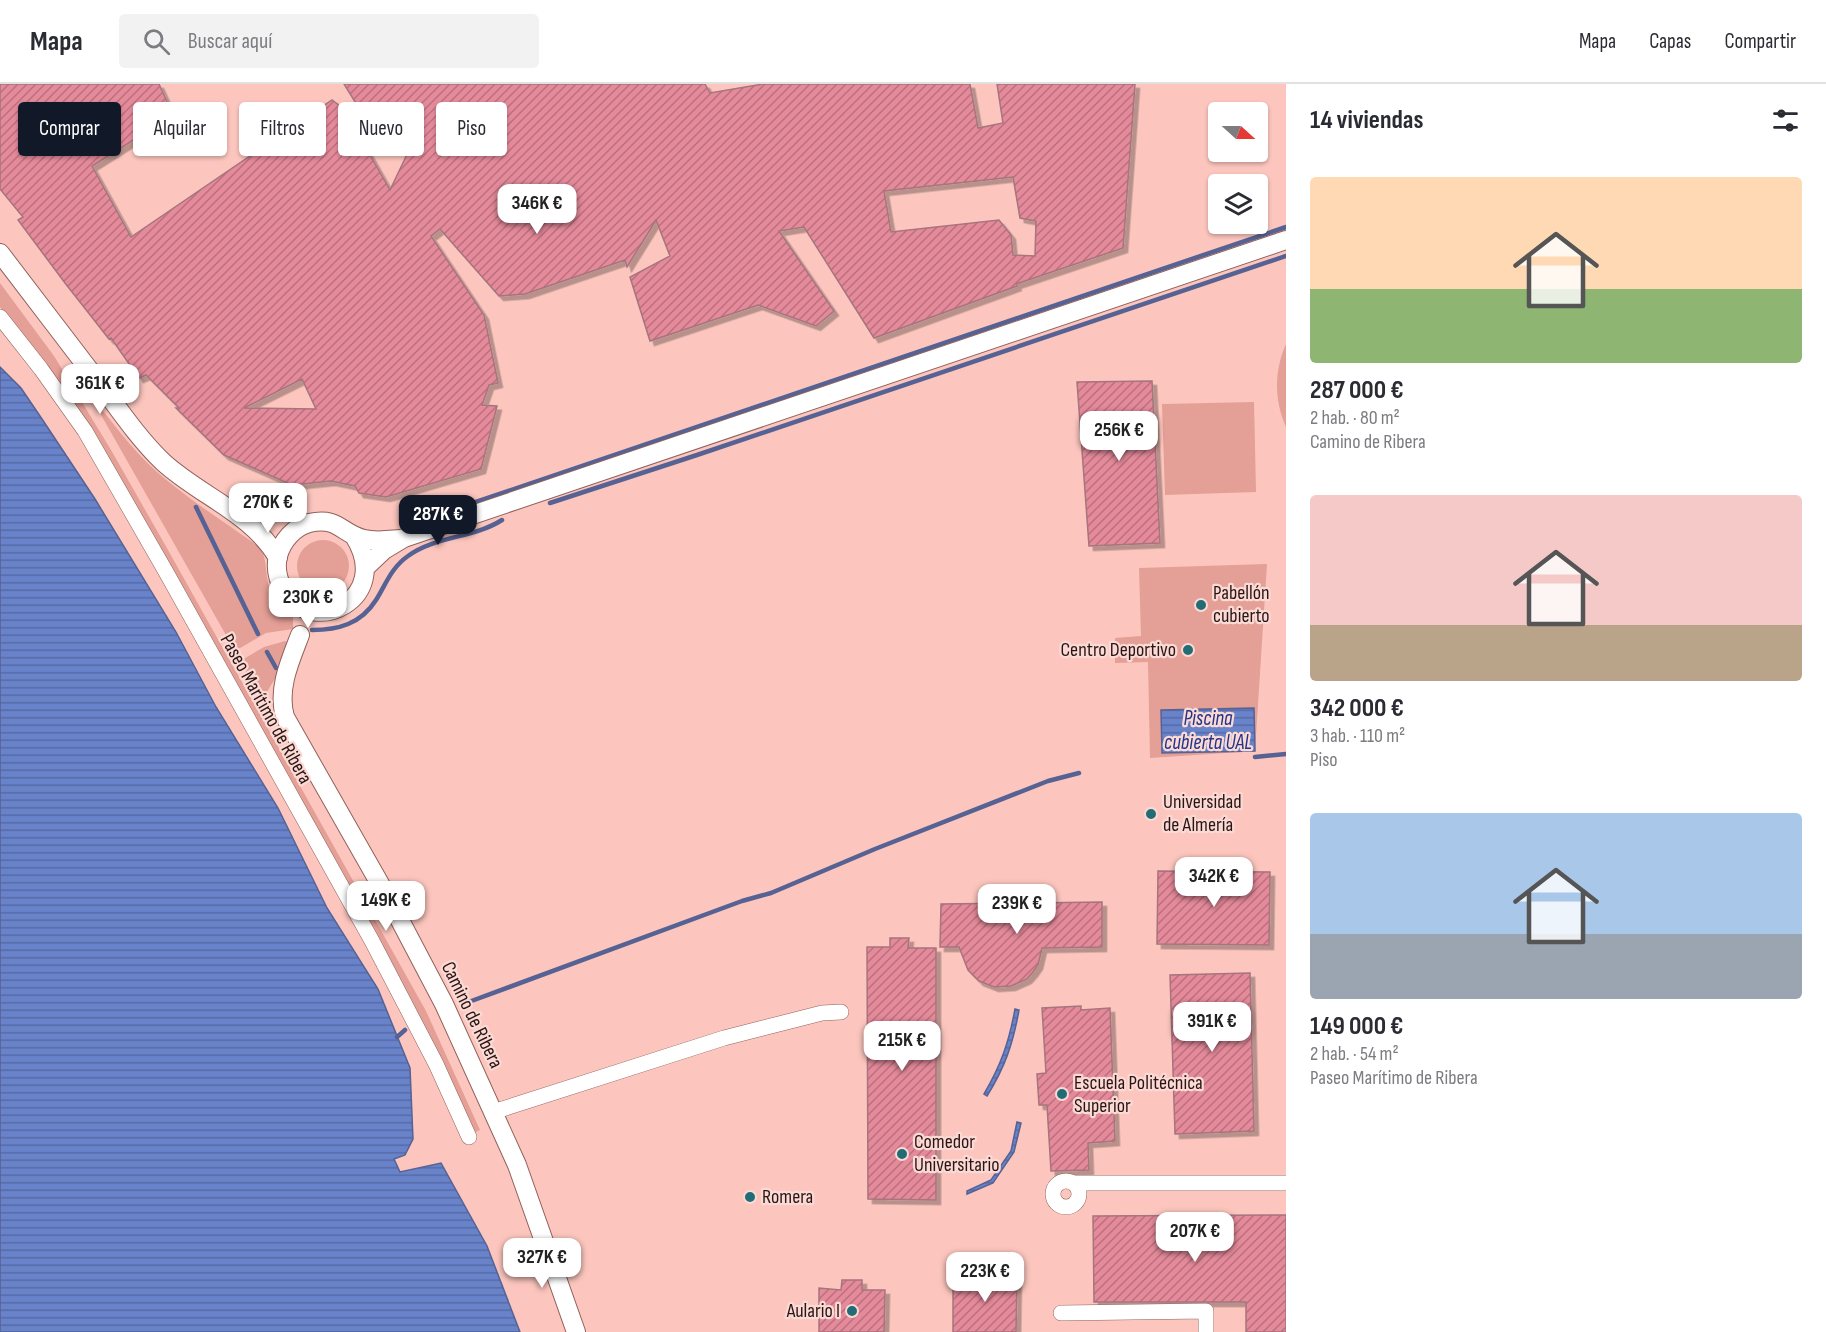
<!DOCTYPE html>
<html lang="es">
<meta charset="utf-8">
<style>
body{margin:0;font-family:"Sofia Sans Condensed",sans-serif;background:#f2f2f3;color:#2b2b33;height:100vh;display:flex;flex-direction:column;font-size:22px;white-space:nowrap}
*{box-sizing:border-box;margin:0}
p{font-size:20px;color:#7c7c81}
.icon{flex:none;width:33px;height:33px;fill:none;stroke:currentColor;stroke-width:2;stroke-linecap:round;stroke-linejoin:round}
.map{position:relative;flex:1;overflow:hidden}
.sheet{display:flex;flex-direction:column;background:#fff;width:540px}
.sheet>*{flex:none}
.top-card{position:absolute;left:18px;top:18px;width:570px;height:54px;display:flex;gap:12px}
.needle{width:39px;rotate:111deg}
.tools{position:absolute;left:1208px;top:18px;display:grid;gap:12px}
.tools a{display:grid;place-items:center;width:60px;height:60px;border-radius:6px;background:#fff;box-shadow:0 2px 4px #0004;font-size:30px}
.price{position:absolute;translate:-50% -51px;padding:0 14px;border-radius:12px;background:#fff;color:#222;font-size:20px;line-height:39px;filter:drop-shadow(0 2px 3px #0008)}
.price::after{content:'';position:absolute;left:50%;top:36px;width:18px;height:14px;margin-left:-9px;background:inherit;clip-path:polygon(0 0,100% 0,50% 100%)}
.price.on{background:#111827;color:#fff}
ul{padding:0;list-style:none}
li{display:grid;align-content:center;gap:12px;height:318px;padding:0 24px}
li span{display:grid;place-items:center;height:186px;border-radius:6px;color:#555}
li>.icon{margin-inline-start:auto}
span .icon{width:108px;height:108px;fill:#fffc;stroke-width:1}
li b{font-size:26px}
h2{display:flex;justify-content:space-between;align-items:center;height:72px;padding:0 24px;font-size:26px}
.pill{padding:0 21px;border-radius:6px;background:#fff;box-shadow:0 2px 4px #0004;font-size:21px;line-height:54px}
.pill.on{background:#111827;color:#fff}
header{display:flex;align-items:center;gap:36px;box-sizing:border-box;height:84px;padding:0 30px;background:#fff;border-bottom:2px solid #e1e1e2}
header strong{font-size:28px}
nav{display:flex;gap:33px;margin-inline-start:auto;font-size:21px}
.search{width:420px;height:54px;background:#f2f2f3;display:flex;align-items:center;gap:15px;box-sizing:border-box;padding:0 21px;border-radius:6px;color:#7c7c81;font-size:22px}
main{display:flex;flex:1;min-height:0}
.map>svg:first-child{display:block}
.green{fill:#e49f96}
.water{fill:url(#water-rules);stroke:#566293;stroke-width:1.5}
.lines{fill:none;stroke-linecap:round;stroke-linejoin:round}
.stream{stroke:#566293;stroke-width:4.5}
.building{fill:url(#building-hatch);stroke:#a6747d;stroke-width:1.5;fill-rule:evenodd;filter:url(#shadow)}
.minor-casing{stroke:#91615b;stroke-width:16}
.major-casing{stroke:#91615b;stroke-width:20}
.minor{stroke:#fff;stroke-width:15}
.major{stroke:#fff;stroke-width:18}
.poi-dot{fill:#226c76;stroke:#fbd9d4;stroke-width:2}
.labels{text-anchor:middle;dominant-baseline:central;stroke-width:4.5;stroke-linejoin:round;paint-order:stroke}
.poi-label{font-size:20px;fill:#291614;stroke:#fbd9d4;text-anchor:start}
.street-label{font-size:20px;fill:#291614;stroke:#fbd9d4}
.water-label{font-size:21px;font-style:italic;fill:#203589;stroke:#fbd9d4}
</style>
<header>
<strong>Mapa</strong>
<div class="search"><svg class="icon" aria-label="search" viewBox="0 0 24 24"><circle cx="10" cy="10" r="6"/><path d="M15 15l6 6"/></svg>Buscar aquí</div>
<nav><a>Mapa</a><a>Capas</a><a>Compartir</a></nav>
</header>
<main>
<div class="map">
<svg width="1286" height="1248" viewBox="0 0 1286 1248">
<defs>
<pattern id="water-rules" width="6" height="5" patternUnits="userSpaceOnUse" patternTransform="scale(1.5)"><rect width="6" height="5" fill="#6983ca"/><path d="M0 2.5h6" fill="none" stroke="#566aa3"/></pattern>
<pattern id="building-hatch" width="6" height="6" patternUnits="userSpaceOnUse" patternTransform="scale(1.5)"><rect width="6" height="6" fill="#e58a9b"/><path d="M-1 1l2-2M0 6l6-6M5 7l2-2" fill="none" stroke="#ba707d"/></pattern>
<filter id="shadow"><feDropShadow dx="4.5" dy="4.5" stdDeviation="0" flood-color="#0004"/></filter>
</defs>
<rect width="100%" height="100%" fill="#fcc6be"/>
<!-- green -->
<path class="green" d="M0 199 54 272 111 366 168 466 426 927 480 1046 474 1049 394 883 316 741 42 276 0 223Z
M1286 260V343C1274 316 1274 287 1286 260Z
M88 308C110 335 131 365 157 388 189 416 226 439 261 464 267 476 265 489 269 502 274 515 285 523 293 533V545L266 549 235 567Z
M1254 318 1256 408 1165 411 1162 320Z
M297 482a26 26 0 1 1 52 0a26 26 0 1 1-52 0Z
M1267 480 1255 667 1150 674 1148 578 1115 579V554L1141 552 1139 484Z
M285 557 289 559 276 593 262 616 240 577 264 563Z"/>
<!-- water -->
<path class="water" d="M0 283 21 304 42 335 95 415 176 548 216 623 278 724 327 824 378 905 410 984 413 1055 405 1071 394 1075 400 1088 441 1079 487 1162 520 1248H0Z
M1254 624 1255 667 1162 669 1161 626Z
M1015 925 1019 926C1013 960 1005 983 987 1012L984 1010C1001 981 1009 958 1015 925Z
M1017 1038 1021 1039 1014 1068 993 1099 967 1110V1107L991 1096 1011 1067Z"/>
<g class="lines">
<!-- stream -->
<path class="stream" d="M550 419 697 371 1286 172
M196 423 258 550
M458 424 1286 143
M312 546C338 546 361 540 376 516 386 500 391 484 408 472 435 452 474 454 502 436
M267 568 276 584
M1255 673 1286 670
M466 919 742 817 771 809 875 765 1048 697 1079 689
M397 953 405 946"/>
</g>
<!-- building -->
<path class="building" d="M0 0H159L173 31 92 82 131 153 332 16 373 47 344 0H705L710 9 763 0H970L978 44 1003 39 997 0H1135L1123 164 1016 200 1017 202 874 254 804 143 779 147 834 227 816 242 758 221 650 257 630 193 670 172 656 136 627 183 625 176 525 210 499 212 440 145 431 152 484 231 498 299 489 301 482 321 497 322 481 385 386 413 359 409 355 402 331 397 292 401 224 371 176 324H179L146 291 139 294 111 254 109 255 65 199 18 136 23 133 0 105ZM365 62 410 64 390 106ZM1013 93 1020 134 1036 137 1035 172 1013 171 1011 151 999 136 891 148 884 107ZM302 295 316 325 244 324Z
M1152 297 1160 459 1089 462 1077 298Z
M1158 787 1270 788 1269 861 1157 860Z
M1102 818V863L1042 864 1038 881 1033 888 1027 895 1011 902 994 903 979 897 968 886 959 863H940L941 820Z
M890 854H909L908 864H936V1116L868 1115 867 863H890Z
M1250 889 1254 1047 1175 1050 1170 891Z
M1081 922V926L1110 924 1115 1057 1088 1059 1089 1086 1051 1087 1047 1021H1039L1037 990 1046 989 1042 924Z
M1286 1131V1248H1246V1218H1094L1093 1132Z
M974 1185 997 1186V1191L1017 1192 1016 1248H953V1193L974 1194Z
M842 1196H862V1206H885L884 1248H819V1204L841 1206Z"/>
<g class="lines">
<defs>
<path id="minor" d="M0 233 41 285 85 347 166 488 372 857 436 980 469 1053
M493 1028 724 954 822 929 841 928
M1053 1110a13 13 0 1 1 26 0a13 13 0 1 1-26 0Z
M1075 1099H1286
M1061 1229 1206 1227V1248"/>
<path id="major" d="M0 169C32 211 65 254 97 296 118 324 138 354 163 378 200 412 252 429 278 474
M354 452C394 515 312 554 284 507 278 496 275 484 278 472 282 457 294 443 309 439 339 432 341 450 364 455 376 458 388 456 400 455
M366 483 384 466 404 454 1286 156
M300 551C290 577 277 605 285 633L392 821 444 920 517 1081 576 1248"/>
</defs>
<!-- minor casing -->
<use href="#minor" class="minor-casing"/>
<!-- major casing -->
<use href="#major" class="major-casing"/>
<!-- minor -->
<use href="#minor" class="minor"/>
<!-- major -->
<use href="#major" class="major"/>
</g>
<!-- markers -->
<g class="poi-dot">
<circle cx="1201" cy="521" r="6"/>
<circle cx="1188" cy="566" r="6"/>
<circle cx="1151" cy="730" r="6"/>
<circle cx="1062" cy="1010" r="6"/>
<circle cx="902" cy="1070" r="6"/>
<circle cx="750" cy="1113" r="6"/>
<circle cx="852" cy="1227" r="6"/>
</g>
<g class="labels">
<!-- poi labels -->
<g class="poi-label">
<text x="1213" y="509">Pabellón<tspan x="1213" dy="23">cubierto</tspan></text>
<text x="1176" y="566" text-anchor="end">Centro Deportivo</text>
<text x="1163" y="718">Universidad<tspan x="1163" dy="23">de Almería</tspan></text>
<text x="1074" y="999">Escuela Politécnica<tspan x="1074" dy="23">Superior</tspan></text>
<text x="914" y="1058">Comedor<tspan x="914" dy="23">Universitario</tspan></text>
<text x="762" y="1113">Romera</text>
<text x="840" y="1227" text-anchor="end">Aulario I</text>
</g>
<!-- street labels -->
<g class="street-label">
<text transform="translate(266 625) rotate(61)">Paseo Marítimo de Ribera</text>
<text transform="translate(472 931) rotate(64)">Camino de Ribera</text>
</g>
<!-- water labels -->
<g class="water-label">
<text x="1208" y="634">Piscina<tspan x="1208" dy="24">cubierta UAL</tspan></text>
</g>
</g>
</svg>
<div class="tools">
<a><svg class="needle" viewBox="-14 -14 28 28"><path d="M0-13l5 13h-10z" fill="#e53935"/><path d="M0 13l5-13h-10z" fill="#7c7c81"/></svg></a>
<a><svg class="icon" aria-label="layers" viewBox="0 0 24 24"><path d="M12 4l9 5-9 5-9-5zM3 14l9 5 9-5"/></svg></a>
</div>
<b class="price" style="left:537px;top:151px">346K €</b>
<b class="price" style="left:100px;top:331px">361K €</b>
<b class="price" style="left:1119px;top:378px">256K €</b>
<b class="price" style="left:268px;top:450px">270K €</b>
<b class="price on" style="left:438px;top:462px">287K €</b>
<b class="price" style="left:308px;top:545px">230K €</b>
<b class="price" style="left:1214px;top:824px">342K €</b>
<b class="price" style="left:386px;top:848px">149K €</b>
<b class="price" style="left:1017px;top:851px">239K €</b>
<b class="price" style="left:1212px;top:969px">391K €</b>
<b class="price" style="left:902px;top:988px">215K €</b>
<b class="price" style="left:1195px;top:1179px">207K €</b>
<b class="price" style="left:542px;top:1205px">327K €</b>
<b class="price" style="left:985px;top:1219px">223K €</b>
<div class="top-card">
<a class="pill on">Comprar</a>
<a class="pill">Alquilar</a>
<a class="pill">Filtros</a>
<a class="pill">Nuevo</a>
<a class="pill">Piso</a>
</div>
</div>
<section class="sheet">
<h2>14 viviendas<svg class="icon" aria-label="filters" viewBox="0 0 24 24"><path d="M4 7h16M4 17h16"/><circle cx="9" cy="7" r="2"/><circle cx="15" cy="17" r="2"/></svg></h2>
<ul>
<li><span style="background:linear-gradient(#ffd9b3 60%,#8fb573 0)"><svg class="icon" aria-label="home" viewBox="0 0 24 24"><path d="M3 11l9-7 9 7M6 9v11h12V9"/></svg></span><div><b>287 000 €</b><p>2 hab. · 80 m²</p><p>Camino de Ribera</p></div></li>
<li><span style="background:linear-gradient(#f6c9c9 70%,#b9a48a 0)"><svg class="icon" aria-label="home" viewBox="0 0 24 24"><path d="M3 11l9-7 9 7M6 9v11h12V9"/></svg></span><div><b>342 000 €</b><p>3 hab. · 110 m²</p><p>Piso</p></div></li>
<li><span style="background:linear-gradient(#a9c7e8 65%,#9aa5b1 0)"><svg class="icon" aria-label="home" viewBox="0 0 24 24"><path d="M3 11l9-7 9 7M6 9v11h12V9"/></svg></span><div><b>149 000 €</b><p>2 hab. · 54 m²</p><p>Paseo Marítimo de Ribera</p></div></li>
</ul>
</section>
</main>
